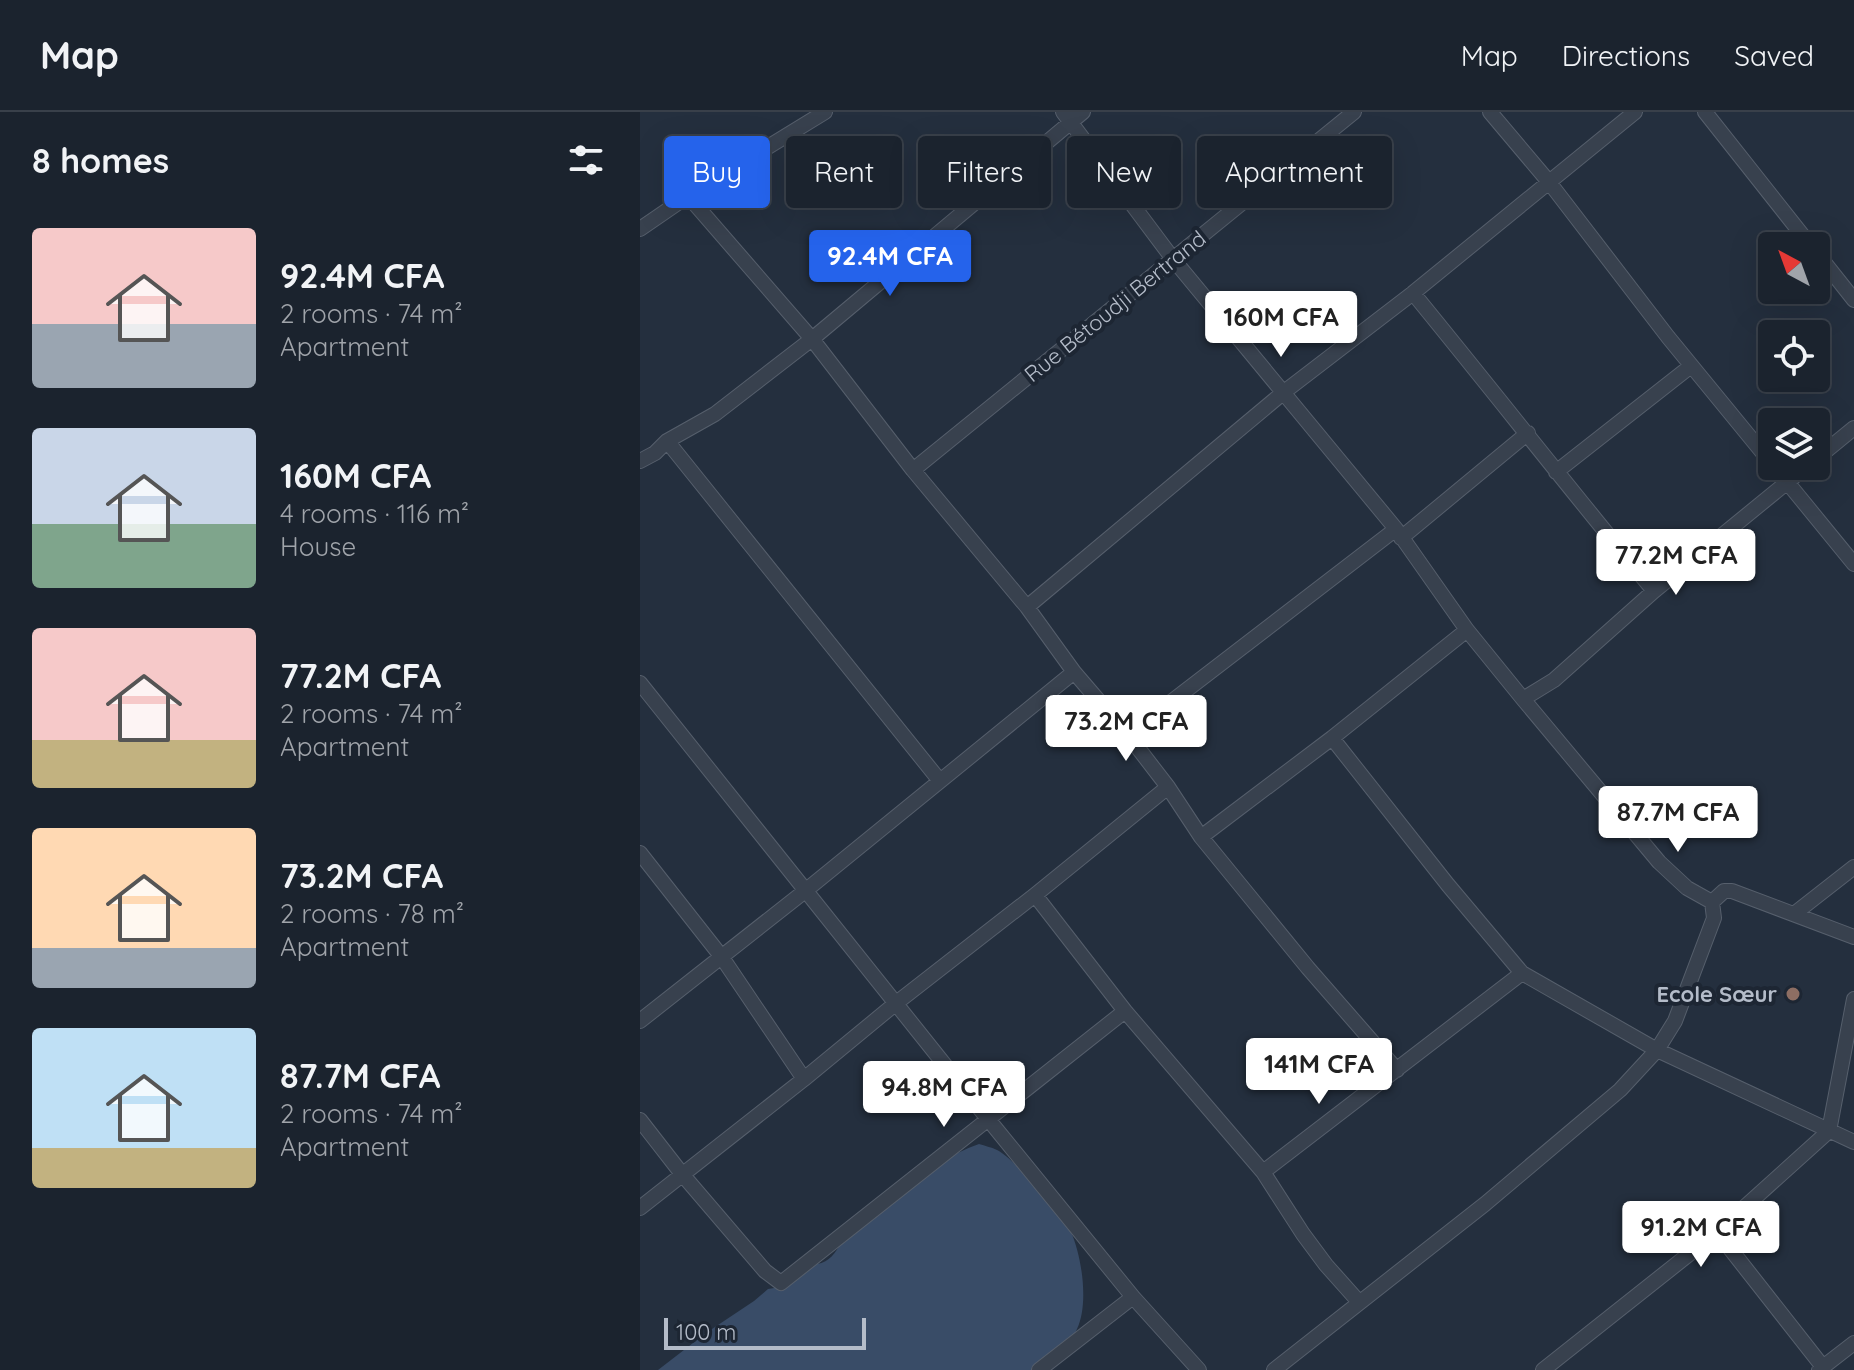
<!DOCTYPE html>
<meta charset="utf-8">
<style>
body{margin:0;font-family:Quicksand,sans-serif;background:#282f3a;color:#f1f3f6;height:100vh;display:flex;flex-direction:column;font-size:30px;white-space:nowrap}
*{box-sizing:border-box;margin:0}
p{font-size:26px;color:#a0a4aa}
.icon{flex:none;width:44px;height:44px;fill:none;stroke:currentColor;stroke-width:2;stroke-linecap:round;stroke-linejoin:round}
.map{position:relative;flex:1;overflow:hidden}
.side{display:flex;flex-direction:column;background:#1b232e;width:640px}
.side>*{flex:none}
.top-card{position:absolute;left:24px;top:24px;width:760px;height:72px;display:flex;gap:16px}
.needle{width:52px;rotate:319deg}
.tools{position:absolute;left:1118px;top:120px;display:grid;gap:16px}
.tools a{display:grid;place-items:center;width:72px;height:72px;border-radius:8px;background:#1b232e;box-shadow:0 8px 32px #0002,0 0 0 2px #39404a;font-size:40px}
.scale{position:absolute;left:24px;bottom:20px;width:202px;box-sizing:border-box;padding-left:8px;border:4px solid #b4bcc9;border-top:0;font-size:22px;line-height:28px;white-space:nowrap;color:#b4bcc9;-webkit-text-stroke:6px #1d2633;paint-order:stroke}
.price{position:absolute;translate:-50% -68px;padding:0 18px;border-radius:8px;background:#fff;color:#222;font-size:26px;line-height:52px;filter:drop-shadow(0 2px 4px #0008)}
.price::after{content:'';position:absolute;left:50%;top:48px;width:24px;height:18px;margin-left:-12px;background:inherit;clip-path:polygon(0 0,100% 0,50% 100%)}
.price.on{background:#2563eb;color:#fff}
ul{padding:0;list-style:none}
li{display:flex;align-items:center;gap:24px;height:200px;padding:0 32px}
li span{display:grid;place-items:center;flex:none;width:224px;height:160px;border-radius:8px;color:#555}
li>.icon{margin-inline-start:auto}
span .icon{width:96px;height:96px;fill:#fffc;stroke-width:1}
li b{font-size:34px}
h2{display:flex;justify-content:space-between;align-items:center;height:96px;padding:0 32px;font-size:34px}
.pill{padding:0 28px;border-radius:8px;background:#1b232e;box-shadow:0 8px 32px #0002,0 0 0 2px #39404a;font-size:28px;line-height:72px}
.pill.on{background:#2563eb;color:#fff}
header{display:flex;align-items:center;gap:48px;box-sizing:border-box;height:112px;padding:0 40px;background:#1b232e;border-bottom:2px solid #39404a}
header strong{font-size:38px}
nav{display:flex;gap:44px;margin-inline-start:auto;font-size:28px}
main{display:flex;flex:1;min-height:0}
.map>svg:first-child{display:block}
.water{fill:#394c67}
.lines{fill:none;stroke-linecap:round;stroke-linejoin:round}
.minor-casing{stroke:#565f6c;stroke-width:16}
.minor{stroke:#38414e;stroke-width:14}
.education-dot{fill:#8d6e63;stroke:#1d2633;stroke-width:3}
.labels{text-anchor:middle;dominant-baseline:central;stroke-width:8;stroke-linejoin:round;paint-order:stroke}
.street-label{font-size:22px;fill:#b4bcc9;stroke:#1d2633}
.poi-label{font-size:22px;font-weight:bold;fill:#b4bcc9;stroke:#1d2633;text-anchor:end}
</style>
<header>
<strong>Map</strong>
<nav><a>Map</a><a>Directions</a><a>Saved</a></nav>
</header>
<main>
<section class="side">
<h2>8 homes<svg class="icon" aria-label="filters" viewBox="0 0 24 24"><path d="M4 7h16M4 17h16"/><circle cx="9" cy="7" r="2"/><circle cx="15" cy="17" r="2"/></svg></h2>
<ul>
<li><span style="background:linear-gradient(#f6c9c9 60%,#9aa5b1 0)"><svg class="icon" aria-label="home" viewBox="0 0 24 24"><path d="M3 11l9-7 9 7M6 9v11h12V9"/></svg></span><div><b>92.4M CFA</b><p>2 rooms · 74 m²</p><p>Apartment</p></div></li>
<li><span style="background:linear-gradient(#c9d6e8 60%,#7fa58c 0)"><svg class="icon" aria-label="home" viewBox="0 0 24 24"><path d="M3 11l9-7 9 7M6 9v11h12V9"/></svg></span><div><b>160M CFA</b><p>4 rooms · 116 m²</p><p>House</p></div></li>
<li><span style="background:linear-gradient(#f6c9c9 70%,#c2b280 0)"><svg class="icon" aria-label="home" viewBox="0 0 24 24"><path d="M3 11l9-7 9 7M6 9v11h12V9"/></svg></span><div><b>77.2M CFA</b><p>2 rooms · 74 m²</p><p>Apartment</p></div></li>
<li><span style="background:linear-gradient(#ffd9b3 75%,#9aa5b1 0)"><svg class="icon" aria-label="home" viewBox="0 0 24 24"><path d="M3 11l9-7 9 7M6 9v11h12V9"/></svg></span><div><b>73.2M CFA</b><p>2 rooms · 78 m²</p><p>Apartment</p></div></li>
<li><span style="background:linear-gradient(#bfe0f5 75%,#c2b280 0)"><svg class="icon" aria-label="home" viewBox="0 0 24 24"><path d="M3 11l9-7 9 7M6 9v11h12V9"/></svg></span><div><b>87.7M CFA</b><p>2 rooms · 74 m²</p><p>Apartment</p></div></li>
</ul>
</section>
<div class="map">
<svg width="1214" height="1258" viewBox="0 0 1214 1258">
<rect width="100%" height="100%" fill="#242f3e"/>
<!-- water -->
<path class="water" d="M339 1032C345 1034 351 1035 357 1038 374 1046 423 1103 431 1120 442 1145 449 1192 437 1217 429 1236 409 1246 392 1258H18L66 1221 114 1189 128 1177 147 1174 177 1152C190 1150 195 1141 201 1131 244 1095 285 1051 339 1032Z"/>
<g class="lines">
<defs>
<path id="minor" d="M423 0 533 147 756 417 827 518 883 587 1019 750 1047 776 1072 790
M850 0 909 70 1028 225 1132 352
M1065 0 1171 134
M48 84 172 227 273 358 387 495 434 560 488 623 528 675 561 725 668 856 757 958
M0 117 48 84 185 0
M1176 140 1214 188
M773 181C854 280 932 380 1014 479
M27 329 300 669
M1176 347 1214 316
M0 349 15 341 27 329 75 302 172 227 443 0
M1134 354 1214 452
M273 358 714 0
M916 360 1051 254
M761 426 888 321
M387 495 644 280 773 181 995 0
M0 571 348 1007 493 1185 559 1258
M883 587 914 568 1014 479 1167 354
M488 623 756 417
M692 626 808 773 882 861 1017 938 1214 1030
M561 725 692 626 827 518
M0 741 81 844 164 967
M395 783 485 899 623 1060 663 1122 686 1153 719 1190
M1072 790 1084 779H1092L1214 825
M1154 802 1214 755
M0 909 165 779 434 560
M0 1008 42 1062 125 1159 141 1171 485 899
M623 1060 882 861
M0 1096 164 967 255 892 395 783 528 675
M1077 1120 1183 1255
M399 1258 493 1185
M634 1258 845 1092 980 978 1017 938 1035 909 1074 806 1072 790
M903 1258 1077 1120 1189 1019 1214 887
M1179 1258 1214 1231"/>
</defs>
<!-- minor casing -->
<use href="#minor" class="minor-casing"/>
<!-- minor -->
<use href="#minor" class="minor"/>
</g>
<!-- markers -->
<circle class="education-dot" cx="1153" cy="882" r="8"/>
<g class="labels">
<!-- street labels -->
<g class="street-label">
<text transform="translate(475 194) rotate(-39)">Rue Bétoudji Bertrand</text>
</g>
<!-- poi labels -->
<g class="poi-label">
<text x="1137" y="882">Ecole Sœur</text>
</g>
</g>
</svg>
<div class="tools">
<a><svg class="needle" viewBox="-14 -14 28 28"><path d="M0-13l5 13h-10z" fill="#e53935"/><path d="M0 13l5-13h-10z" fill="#a0a4aa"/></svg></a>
<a><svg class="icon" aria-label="locate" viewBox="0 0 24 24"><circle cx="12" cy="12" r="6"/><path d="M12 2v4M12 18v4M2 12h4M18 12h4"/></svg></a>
<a><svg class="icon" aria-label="layers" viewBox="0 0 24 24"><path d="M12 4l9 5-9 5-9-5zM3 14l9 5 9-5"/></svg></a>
</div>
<div class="scale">100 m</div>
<b class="price on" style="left:250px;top:186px">92.4M CFA</b>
<b class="price" style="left:641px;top:247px">160M CFA</b>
<b class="price" style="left:1036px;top:485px">77.2M CFA</b>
<b class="price" style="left:486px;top:651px">73.2M CFA</b>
<b class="price" style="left:1038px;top:742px">87.7M CFA</b>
<b class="price" style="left:679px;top:994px">141M CFA</b>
<b class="price" style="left:304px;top:1017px">94.8M CFA</b>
<b class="price" style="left:1061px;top:1157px">91.2M CFA</b>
<div class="top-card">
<a class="pill on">Buy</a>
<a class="pill">Rent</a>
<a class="pill">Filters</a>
<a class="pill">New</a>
<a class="pill">Apartment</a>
</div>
</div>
</main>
